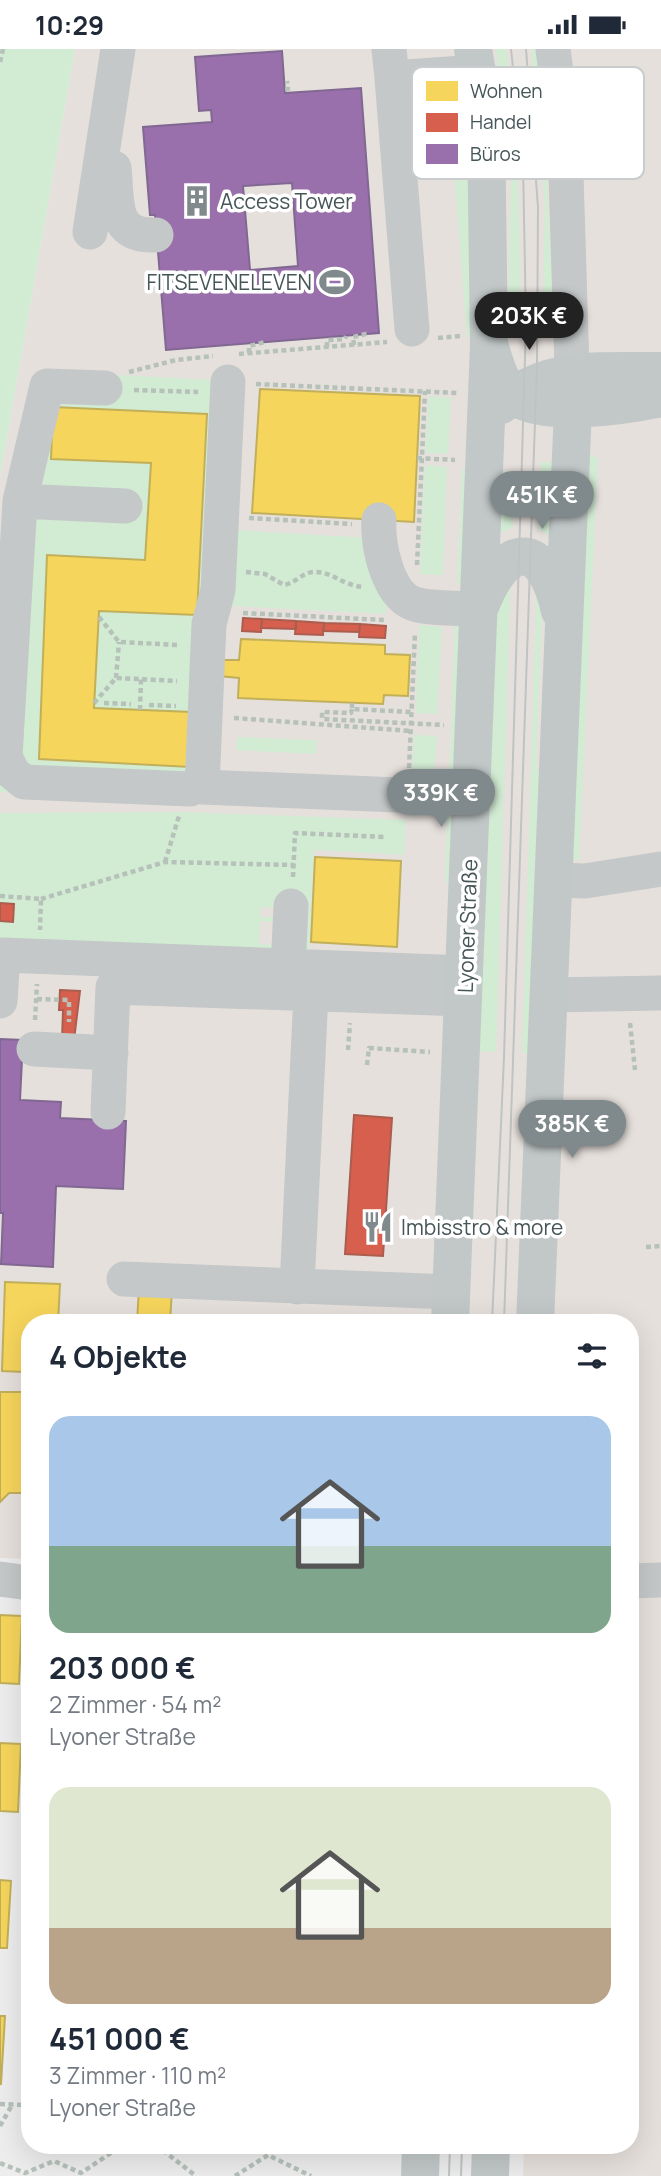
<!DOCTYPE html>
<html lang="de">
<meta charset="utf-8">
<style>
body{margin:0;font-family:Manrope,sans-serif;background:#f6f6f7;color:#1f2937;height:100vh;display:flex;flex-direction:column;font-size:26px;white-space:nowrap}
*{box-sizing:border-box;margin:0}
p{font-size:23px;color:#747a83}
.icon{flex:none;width:38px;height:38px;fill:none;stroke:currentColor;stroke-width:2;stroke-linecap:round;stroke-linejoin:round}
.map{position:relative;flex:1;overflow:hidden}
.side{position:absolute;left:21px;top:1265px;width:618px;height:840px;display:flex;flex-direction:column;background:#fff;border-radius:28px;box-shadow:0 7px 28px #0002}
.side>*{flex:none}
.price{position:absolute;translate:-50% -60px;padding:0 16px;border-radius:24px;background:#808a8c;color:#fff;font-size:23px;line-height:46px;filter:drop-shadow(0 2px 4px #0008)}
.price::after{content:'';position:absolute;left:50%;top:42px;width:21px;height:16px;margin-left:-10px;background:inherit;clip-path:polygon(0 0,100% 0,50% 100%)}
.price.selected{background:#222;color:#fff}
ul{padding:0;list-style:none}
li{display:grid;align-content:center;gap:14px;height:371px;padding:0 28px}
li span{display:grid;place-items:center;height:217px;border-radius:21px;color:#555}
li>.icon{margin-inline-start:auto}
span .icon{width:126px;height:126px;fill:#fffc;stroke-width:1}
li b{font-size:30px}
h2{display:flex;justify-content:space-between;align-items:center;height:84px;padding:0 28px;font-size:30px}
.status{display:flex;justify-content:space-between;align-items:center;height:49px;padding:0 35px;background:#fff;direction:ltr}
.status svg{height:19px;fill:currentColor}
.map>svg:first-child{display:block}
.commercial{fill:#e6e0dc}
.green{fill:#d2ebd3;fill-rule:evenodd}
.homes{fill:#f6d55c;stroke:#c1af5a;stroke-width:2}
.shops{fill:#d6604d;stroke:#ab5d50;stroke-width:2}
.offices{fill:#9970ab;stroke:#806892;stroke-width:2;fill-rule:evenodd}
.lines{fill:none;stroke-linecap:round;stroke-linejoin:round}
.path{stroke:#b5c1b9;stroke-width:4.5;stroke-dasharray:5 3.5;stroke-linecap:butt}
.minor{stroke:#c4c8c8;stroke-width:35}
.major{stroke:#c2c8c8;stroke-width:38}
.tram{stroke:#c0c3c3;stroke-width:2}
.labels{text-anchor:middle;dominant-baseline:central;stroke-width:7;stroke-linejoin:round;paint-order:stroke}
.poi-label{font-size:21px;fill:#465557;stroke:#fff;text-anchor:start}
.street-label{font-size:21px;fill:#465557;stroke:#fff}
.key{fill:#fff;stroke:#c8cccd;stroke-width:2}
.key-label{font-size:19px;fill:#465557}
</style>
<div class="status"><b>10:29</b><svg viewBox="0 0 49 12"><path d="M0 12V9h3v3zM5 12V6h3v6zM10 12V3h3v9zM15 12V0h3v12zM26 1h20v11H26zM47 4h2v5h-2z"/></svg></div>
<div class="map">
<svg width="661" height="2127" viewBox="0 0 661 2127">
<rect width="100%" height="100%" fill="#ededed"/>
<!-- commercial -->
<path class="commercial" d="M75 0H661V2127H523L524 2097 630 2096V1274H30V1510L0 1509V428Z"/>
<!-- green -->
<path class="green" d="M0 0H75L0 428Z
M496 0H506C520 91 520 183 520 275L508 274 511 133Z
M531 0H535L543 55 554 258H543L545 157Z
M456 44 467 52 471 288H467L448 45Z
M38 322 217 331 190 751 0 743V560L11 452ZM53 358 207 365 194 566 99 562 94 659 192 663 39 710 47 507 145 511 151 414 51 410Z
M429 347 451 349 448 405 425 404Z
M589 404 598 410 579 811H571Z
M541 413 560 414 551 488 538 479Z
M425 416 447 418 443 526 420 525Z
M462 420 469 421 467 535 457 534Z
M500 422 515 423 513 478 497 486Z
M234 481 370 489 387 547 386 565 230 557Z
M511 519 496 1003 474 1002 495 537Z
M537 525 543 541 536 712 539 731 535 1005 522 1004Z
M455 572 466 579 458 730 449 736Z
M419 576 442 578 437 665 416 664Z
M414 686 437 687 434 731 412 730Z
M237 688 317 691 316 705 236 701Z
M180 763 406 771 404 806 314 801 309 901 0 894V872H13L14 856 0 854V764ZM261 858 281 859 280 868H260ZM260 872 280 874 279 896 259 895Z
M447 766 456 771 449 840 445 827Z"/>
<!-- homes -->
<path class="homes" d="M260 340 420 347 414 473 252 464Z
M53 358 207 365 197 566 99 562 94 659 192 663 190 718 39 710 47 506 145 511 151 414 51 410Z
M241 590 385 596V605L410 606 408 647 384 646 383 655 238 649 239 629 219 627 220 611H239Z
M315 808 401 812 397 898 311 893Z
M5 1233 60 1235 58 1274H30V1413H26L25 1444H9L0 1453V1343H24L25 1323 2 1322Z
M139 1238 172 1239 170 1274H137Z
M0 1566 22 1567 19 1635 0 1634Z
M0 1694 21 1695 18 1763 0 1762Z
M0 1831 11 1832 7 1899H0Z
M0 1967H5L1 2035H0Z"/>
<!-- shops -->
<path class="shops" d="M243 569 262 570 261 583 242 582Z
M262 570 296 572V580L261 579Z
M296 572 324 574 323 586 295 585Z
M324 574 360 575 359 583 323 582Z
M360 575 386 577 385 589 359 588Z
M0 854 14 855 13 873 0 872Z
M60 941 80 942 74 991H62L63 961H59Z
M354 1066 392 1069 383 1207 345 1205Z"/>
<!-- offices -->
<path class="offices" d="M282 2 285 44 361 39 379 284 166 301 155 166H150L143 78 212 73 211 61 199 62 195 8ZM292 134 298 217 250 221 243 137Z
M0 990 23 991 20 1051 61 1053 60 1069 126 1072 123 1140 56 1137 53 1218 1 1215 3 1164H0Z"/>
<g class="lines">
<!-- path -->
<path class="path" d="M0 13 3 0
M285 40H288L287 32
M438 289 460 287
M354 296 353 288 370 284
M327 298V291L345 290 346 287
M249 304V297L265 293
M239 305 387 293
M129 323 176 311 213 307
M256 335 457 344
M134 341 198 343
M417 409 455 411
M249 469 352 475
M417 516 425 342
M246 523 265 525 284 536C296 534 302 523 315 523 333 523 342 536 363 538
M243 564 384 571
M99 568 119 593 179 596
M116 629 119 593
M94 654 116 629 177 632
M104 654 131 655
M352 654V660L411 663
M149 656 176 657
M352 660 351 664 322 663V670L444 676
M140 661 141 630
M234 669 411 682
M409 719 415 584
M165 813 179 767
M293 828 295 784 384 788
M0 847 41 850 40 881
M41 850 165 813 294 816
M37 950 69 951V973
M35 971 37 935
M630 974 635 1021
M348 1001 350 974
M367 1016 369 999 430 1003
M646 1198 661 1197
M0 2055 27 2056 30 1986
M0 2077 12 2056
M156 2096 196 2127
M0 2114 25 2124 54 2112 81 2124 123 2096
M235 2127 268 2106 311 2127"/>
<!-- minor -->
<path class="minor" d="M389 0 392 29 477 23
M553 0 565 93 573 353
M392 29 412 280
M114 119C118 152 110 188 156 186
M90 183 118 0
M228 333 218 541 209 575 202 738 472 749
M105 339 47 337 20 452 5 708 13 724 24 733 190 740
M20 452 125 457
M379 471C377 496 388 550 418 556 437 560 459 559 479 560
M553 831 585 832 661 820
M287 940 291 857
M548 946 661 944
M0 952 3 906 465 924
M34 1000 111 1004
M108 1063 113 938 464 950
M124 1230 451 1243
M297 1238 311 944
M0 1530 30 1534
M630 1532 661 1531"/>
<!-- major -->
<path class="major" d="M490 298C495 315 500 334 513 346 540 370 628 356 661 349
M501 356C547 315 603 323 661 322
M481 555C507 489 545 492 560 562
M450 1274 489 296 486 75 473 0
M535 1274 573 359
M420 2127 421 2096
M490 2127 491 2096"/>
<!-- tram -->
<path class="tram" d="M492 1274 504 1008 526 275 523 115 511 0
M504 1274 537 314 538 158 526 0
M449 2127 450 2096
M461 2127 462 2096"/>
</g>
<!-- icons -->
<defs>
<symbol id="building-bare" viewBox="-9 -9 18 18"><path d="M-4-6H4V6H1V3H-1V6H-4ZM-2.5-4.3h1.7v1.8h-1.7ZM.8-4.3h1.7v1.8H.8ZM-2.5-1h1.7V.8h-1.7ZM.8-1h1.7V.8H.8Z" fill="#808a8c" stroke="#fff" stroke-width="2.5" paint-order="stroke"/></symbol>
<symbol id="stadium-bare" viewBox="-9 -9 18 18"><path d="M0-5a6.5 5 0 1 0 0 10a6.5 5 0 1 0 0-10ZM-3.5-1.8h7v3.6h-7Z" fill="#808a8c" stroke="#fff" stroke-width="2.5" paint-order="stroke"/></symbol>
<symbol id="restaurant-bare" viewBox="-9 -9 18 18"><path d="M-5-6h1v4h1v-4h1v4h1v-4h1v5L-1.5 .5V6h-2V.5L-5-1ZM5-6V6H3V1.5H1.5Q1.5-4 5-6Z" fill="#808a8c" stroke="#fff" stroke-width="2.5" paint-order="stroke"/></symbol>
</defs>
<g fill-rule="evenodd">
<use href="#building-bare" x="175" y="130" width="44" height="44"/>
<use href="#stadium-bare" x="313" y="211" width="44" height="44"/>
<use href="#restaurant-bare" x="356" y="1156" width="44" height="44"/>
</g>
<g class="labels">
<!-- poi labels -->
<g class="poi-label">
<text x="220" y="152">Access Tower</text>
<text x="312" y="233" text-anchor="end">FITSEVENELEVEN</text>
<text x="401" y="1178">Imbisstro &amp; more</text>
</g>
<!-- street labels -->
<g class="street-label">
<text transform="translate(467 877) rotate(-88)">Lyoner Straße</text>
</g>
</g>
<!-- legend -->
<rect x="412" y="18" width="232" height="112" rx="10" class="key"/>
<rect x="426" y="32" width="32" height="20" fill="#f6d55c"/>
<rect x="426" y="64" width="32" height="19" fill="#d6604d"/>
<rect x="426" y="95" width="32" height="20" fill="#9970ab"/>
<g class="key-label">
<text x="470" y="49">Wohnen</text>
<text x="470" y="80">Handel</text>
<text x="470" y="112">Büros</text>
</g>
</svg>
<b class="price selected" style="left:529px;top:303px">203K €</b>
<b class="price" style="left:542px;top:482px">451K €</b>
<b class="price" style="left:441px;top:780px">339K €</b>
<b class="price" style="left:572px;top:1111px">385K €</b>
<section class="side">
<h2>4 Objekte<svg class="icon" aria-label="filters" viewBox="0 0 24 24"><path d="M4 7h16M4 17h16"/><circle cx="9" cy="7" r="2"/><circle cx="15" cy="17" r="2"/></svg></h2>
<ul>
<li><span style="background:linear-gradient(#a9c7e8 60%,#7fa58c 0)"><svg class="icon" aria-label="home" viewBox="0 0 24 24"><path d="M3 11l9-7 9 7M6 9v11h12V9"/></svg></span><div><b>203 000 €</b><p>2 Zimmer · 54 m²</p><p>Lyoner Straße</p></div></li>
<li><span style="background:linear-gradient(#dfe7d0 65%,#b9a48a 0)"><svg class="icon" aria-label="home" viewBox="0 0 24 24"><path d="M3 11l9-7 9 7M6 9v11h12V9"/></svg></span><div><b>451 000 €</b><p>3 Zimmer · 110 m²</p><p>Lyoner Straße</p></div></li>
</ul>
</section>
</div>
